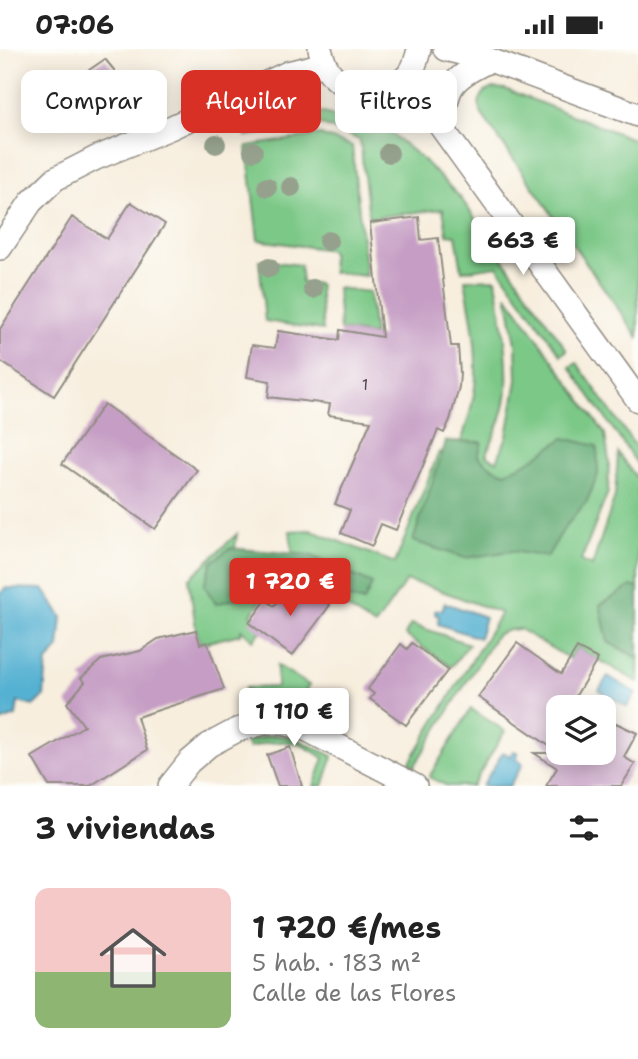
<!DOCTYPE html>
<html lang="es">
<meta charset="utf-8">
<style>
body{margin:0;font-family:"Shantell Sans",sans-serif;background:#f6f6f6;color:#222;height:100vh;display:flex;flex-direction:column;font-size:26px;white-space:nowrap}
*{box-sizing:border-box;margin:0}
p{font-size:23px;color:#767676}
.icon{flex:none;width:38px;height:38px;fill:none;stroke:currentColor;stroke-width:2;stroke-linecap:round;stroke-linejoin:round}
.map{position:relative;height:737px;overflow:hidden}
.details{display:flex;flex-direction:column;background:#fff;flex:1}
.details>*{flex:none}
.banner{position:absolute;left:21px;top:21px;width:597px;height:63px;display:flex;gap:14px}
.fabs{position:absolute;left:546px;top:646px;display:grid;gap:14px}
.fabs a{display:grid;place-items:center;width:70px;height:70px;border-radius:14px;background:#fff;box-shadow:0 4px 18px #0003;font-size:35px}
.price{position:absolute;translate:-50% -60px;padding:0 16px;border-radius:7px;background:#fff;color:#222;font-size:23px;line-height:46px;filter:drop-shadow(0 2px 4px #0008)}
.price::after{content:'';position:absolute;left:50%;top:42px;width:21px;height:16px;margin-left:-10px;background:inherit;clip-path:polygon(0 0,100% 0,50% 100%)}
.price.selected{background:#d93025;color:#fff}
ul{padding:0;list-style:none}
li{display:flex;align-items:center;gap:21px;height:175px;padding:0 35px}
li span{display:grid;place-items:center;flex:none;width:196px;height:140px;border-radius:14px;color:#555}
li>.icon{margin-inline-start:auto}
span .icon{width:84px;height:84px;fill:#fffc;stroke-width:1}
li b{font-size:30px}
h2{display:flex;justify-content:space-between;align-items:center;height:84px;padding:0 35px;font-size:30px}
.chip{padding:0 24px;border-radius:14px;background:#fff;box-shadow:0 4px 18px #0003;font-size:24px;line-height:63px}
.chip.selected{background:#d93025;color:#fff}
.status{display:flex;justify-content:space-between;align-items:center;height:49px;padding:0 35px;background:#fff;direction:ltr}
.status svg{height:19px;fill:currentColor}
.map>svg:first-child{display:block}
.green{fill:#7bc887;stroke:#537a59;stroke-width:2}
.forest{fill:#64ac74;stroke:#486c50;stroke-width:2}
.water{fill:#54b1d2;stroke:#406e7e;stroke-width:2}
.building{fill:#c69ec5}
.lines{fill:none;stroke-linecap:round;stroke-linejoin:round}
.street-casing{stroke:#918c84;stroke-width:26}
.street{stroke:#fff;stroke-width:23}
.tree{fill:#96a18d}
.labels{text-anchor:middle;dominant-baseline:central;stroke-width:7;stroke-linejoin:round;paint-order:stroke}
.number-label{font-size:16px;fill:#524852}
</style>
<div class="status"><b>07:06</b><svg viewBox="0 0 49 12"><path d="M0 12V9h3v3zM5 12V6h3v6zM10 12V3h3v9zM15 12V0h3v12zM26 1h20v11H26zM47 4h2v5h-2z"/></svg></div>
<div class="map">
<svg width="638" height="737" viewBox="0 0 638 737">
<rect width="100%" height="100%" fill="#fdfcf7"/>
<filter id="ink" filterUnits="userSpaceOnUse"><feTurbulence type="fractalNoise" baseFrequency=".0143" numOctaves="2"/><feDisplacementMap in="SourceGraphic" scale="14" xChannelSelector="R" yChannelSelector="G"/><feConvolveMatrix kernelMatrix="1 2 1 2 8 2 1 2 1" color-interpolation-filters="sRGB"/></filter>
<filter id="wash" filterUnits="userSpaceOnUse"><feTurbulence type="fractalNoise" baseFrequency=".00686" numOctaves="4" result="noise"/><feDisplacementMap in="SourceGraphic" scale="28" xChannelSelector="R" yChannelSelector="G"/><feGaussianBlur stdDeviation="1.57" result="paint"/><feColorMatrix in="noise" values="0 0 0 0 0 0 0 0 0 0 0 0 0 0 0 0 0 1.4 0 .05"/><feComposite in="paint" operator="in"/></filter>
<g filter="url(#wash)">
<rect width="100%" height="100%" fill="#f7eede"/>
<!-- green -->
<path class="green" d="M493 39 505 40 638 92V288L481 64 479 53 484 43Z
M303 58 391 84 422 110 460 148 567 301 561 306 497 217 462 222 456 186 447 185 443 160 369 169 360 91 320 75 246 87 242 73Z
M320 86 352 97 366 227 332 223 331 201 258 191 247 97Z
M259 211 300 216 302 234 319 235 323 281 265 272Z
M496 230C501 266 509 303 507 339 506 362 495 385 486 406L497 412 507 387 517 331 516 295 507 246 605 385 609 412 608 443 581 512 592 517 615 447 618 404 638 431V633L577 599 570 610 519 580 509 581 496 586 413 719 408 716 501 564 428 537 406 532 375 577 302 530 291 542 285 538 273 552 265 547 251 565 265 578 253 591 241 580V585L200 595 196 581 189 530 237 485 234 505 293 509 290 482 310 481 395 514 439 403 456 409C465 380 477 349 476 318 476 289 470 260 465 231Z
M337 239 369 243 374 286 340 281Z
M577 314 638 401V416L570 318Z
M411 575 469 595 451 618 405 586Z
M277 616 309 636 295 662 265 661 247 664 245 639 277 638Z
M471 660 505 682 472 737H447L429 728Z
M274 686 292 688 333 707 323 737H314L324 709C316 705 307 698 299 695 283 690 264 694 249 699L246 692Z"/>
<!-- forest -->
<path class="forest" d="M564 389 597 397 598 425 587 452 565 478 547 508 512 502 465 509 413 492C423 458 436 426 446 392L482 393 478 407 493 419 505 424 528 413Z
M230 499 310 506 372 535 364 553 334 545 311 528 288 526 251 545 216 555 204 536 212 513Z
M631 537 638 539V609L608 593 600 556Z"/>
<!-- water -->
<path class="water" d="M5 539 43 540 62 568 59 599 47 613 44 647 33 657 18 653 16 667 0 673V545Z
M445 554 485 568 479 589 438 575 439 567 435 565V561H442Z
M608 627 636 644 627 658 599 641Z
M513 702 517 703 518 706 516 710 523 715 509 737H482L503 703 510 707Z"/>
<g id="blocks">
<!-- building -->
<path class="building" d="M105 10 123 32 115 36 111 58 88 54 66 70 47 45 74 27 79 28Z
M131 153 165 175 54 347 0 312V280L72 168 107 190Z
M419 168 421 191 438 189 451 297H458L460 324 459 338 450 371 444 384 438 381 396 481 381 475 372 497 341 484 350 461 335 455 371 372 328 366 330 355 268 348 270 332 247 328 252 296 275 299 278 282 339 291 340 281 382 288 370 174Z
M104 355 197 421 155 480 62 415Z
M303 535 330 556 292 607 249 574 266 551 274 557 286 542 293 548Z
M196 581 200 595 207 593 224 640 137 668 147 701 90 737H49L32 708 84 677 67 654 85 633 81 629 101 611 140 602 158 590Z
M412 594 448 621 406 676 370 650 374 645 368 640 401 595 407 600Z
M517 594 561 625 577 599 598 610 569 658H558V703L478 648Z
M616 674 637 684 624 708 635 715 621 737H546L557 719 534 704H604V692Z
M290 698 302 737H278L267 706Z"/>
</g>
</g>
<g filter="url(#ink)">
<use href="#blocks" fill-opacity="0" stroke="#918c84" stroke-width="2"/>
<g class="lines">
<defs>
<path id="street" d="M320 0C323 11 326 21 335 29 355 49 391 47 409 25 415 18 417 9 419 0
M445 0 490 11 638 66
M392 38 426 57 638 351
M443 80C447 35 450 31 490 11
M0 199 31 153 55 130 96 109 170 79 288 24 325 15
M170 737 189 713 209 696 237 681 264 674H281L304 679 415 737"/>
</defs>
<!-- street casing -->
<use href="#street" class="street-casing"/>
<!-- street -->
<use href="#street" class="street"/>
</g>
<!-- trees -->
<g class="tree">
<circle cx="216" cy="95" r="10"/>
<circle cx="253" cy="102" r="10"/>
<circle cx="389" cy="104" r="10"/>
<circle cx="267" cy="138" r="10"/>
<circle cx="291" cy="138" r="10"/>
<circle cx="328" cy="192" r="10"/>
<circle cx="269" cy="219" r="10"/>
<circle cx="313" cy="240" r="10"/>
</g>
</g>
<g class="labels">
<!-- number labels -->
<g class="number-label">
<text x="365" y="335">1</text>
</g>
</g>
</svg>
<div class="fabs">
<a><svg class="icon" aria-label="layers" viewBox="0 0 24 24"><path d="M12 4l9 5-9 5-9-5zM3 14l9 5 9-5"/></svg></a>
</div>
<b class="price" style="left:523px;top:228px">663 €</b>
<b class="price selected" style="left:290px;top:569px">1 720 €</b>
<b class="price" style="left:294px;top:699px">1 110 €</b>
<div class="banner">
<a class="chip">Comprar</a>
<a class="chip selected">Alquilar</a>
<a class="chip">Filtros</a>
</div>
</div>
<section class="details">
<h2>3 viviendas<svg class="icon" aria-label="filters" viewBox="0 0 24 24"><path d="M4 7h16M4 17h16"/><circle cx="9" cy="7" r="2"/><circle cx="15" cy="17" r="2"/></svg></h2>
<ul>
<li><span style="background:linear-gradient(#f6c9c9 60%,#8fb573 0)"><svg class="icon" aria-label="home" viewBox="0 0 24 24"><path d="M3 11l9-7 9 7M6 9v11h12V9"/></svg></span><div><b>1 720 €/mes</b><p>5 hab. · 183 m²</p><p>Calle de las Flores</p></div></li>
</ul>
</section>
